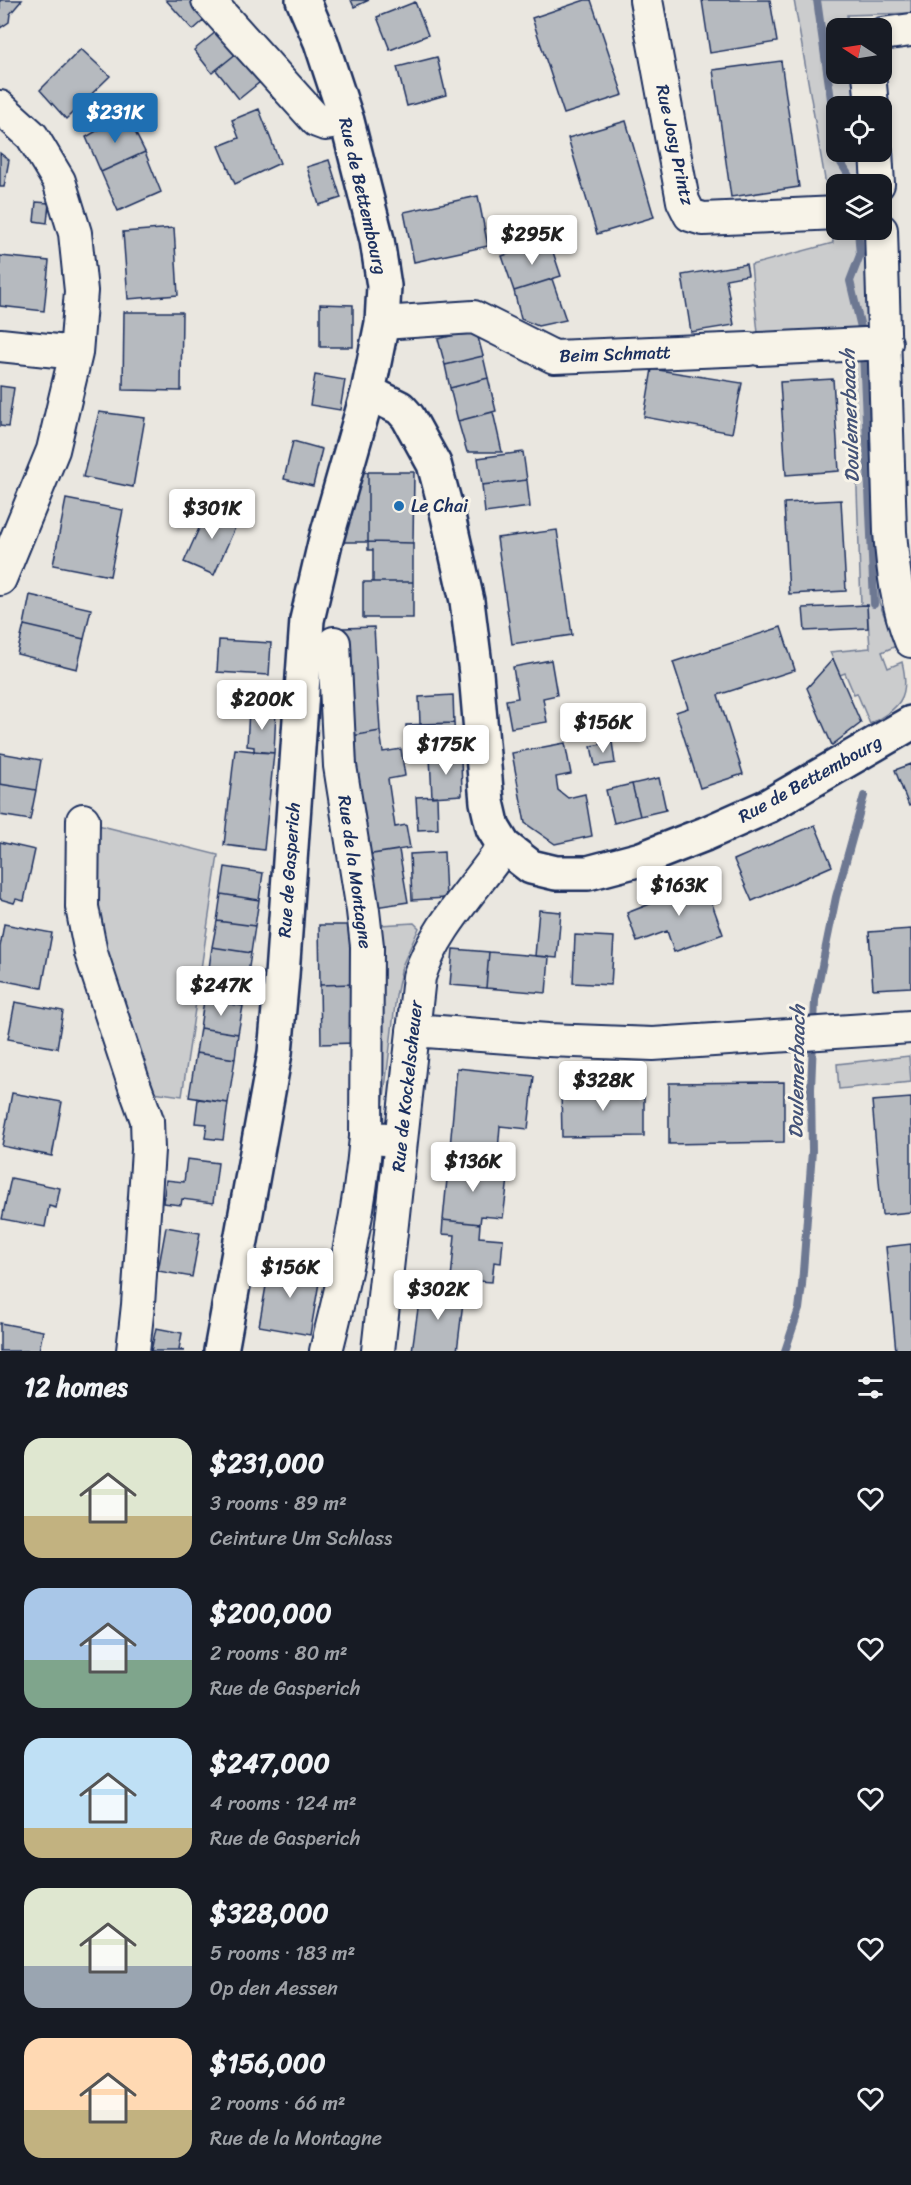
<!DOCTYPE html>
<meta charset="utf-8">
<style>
body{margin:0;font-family:Sriracha,sans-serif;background:#242831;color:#f1f3f6;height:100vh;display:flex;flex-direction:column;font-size:22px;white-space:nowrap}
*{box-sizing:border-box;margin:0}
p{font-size:20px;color:#9ea1a6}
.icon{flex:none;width:33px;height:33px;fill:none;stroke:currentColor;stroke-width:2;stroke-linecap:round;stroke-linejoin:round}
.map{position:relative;height:1351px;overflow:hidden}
.drawer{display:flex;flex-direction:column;background:#171b24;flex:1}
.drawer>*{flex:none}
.needle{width:39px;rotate:282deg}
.buttons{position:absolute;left:826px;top:18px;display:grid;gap:12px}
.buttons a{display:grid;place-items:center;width:66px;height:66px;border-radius:12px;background:#171b24;box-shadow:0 3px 9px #0003;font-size:30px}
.price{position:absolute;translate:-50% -51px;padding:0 14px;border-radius:6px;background:#fff;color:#222;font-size:20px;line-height:39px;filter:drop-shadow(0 2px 3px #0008)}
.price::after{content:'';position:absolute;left:50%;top:36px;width:18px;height:14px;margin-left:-9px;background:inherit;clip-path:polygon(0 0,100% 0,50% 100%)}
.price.on{background:#1f6fb2;color:#fff}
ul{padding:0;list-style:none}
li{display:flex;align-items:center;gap:18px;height:150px;padding:0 24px}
li span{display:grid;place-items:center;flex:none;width:168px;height:120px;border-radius:18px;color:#555}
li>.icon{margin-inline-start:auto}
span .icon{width:72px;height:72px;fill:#fffc;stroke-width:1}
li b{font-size:26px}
h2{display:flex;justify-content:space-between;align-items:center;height:72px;padding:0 24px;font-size:26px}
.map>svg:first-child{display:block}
.green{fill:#cbcccd;stroke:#737e96;stroke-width:1.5}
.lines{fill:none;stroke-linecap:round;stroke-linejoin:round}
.stream{stroke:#6d7892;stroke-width:8}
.building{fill:#b6babf;stroke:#1b2f5e;stroke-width:1.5}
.minor-casing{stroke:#1b2f5e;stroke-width:36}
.major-casing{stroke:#1b2f5e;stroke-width:38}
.minor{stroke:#f7f3e8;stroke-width:32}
.major{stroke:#f7f3e8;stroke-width:33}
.poi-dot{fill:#1f6fb2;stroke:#f7f3e8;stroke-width:2}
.labels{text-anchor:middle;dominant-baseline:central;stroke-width:6;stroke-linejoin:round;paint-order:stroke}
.street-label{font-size:18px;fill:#1b2f5e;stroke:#f7f3e8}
.poi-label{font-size:18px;fill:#1b2f5e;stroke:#f7f3e8;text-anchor:start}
.water-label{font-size:20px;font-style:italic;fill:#445378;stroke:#f7f3e8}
</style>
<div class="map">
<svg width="911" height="1351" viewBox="0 0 911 1351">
<rect width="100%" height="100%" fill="#eae7e0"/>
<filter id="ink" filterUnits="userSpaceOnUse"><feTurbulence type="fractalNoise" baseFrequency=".0167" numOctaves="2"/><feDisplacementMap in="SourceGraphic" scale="12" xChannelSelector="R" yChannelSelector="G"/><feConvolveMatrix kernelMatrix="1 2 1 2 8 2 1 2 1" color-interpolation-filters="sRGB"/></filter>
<g filter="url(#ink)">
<!-- green -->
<path class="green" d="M794 0H911V13L847 15 848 28H837V74H853L856 106H837V152H861L864 184H837V230H867L879 602 896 646 882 652 888 668 902 662C911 698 899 708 870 724L857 693 854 694 845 673 840 675 830 652 870 648 867 605H861L852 345 837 330 758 333 751 265 833 243 831 214Z
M90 823 218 855 182 1096 146 1091 98 958Z
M414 923 419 928 402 966 396 996 382 1114H376L379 925Z
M909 1056 911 1082 839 1089 837 1064Z"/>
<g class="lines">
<!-- stream -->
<path class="stream" d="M817 0 837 142
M837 152 838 158 854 184
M858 230 860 255 850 281 863 336
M863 351 874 604
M814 1025 815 1000 836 897 864 796
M785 1351 799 1309 802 1285 812 1151 811 1089 813 1040"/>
</g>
<!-- building -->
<path class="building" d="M0 0H22L10 14 9 22 0 28Z
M166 0H197L210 15 193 30Z
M351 0H369L354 7Z
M585 0H591L623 95 564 114 532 18Z
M702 0H770L777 42 710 53Z
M415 2 428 35 390 50 377 17Z
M223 26 242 49 212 73 194 50Z
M81 49 110 76 66 119 40 90Z
M242 49 265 78 239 99 216 70Z
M437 57 446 95 407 106 397 67Z
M781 61 799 187 731 197 713 70Z
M259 109 280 163 235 184 219 146 239 138 232 120Z
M126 114 145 152 101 172 86 137Z
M626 121 654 217 597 234 568 138Z
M145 152 161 192 118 211 101 172Z
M0 153 9 160 4 187H0Z
M329 160 341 198 319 205 307 167Z
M478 196 488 246 414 262 404 212Z
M36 202 49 203 47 223 34 221Z
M174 228 178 295 128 299 123 232Z
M549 240 561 276 514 291 502 256Z
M0 256 49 261 44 311 0 306Z
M746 264 748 275 726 279 734 325 691 332 682 275Z
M552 279 566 320 538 326 521 319 514 291Z
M320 304 353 305V347H320Z
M124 312H182L181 391 123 390Z
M476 330 483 356 445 365 438 339Z
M483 356 488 378 450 388 445 365Z
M652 369 742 383 732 433 644 417Z
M315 375 345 380 340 410 310 405Z
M488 378 496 411 458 421 450 388Z
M833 379 839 471 786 475 780 382Z
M0 386 14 388 8 427 0 426Z
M99 412 145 418 133 487 83 477Z
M493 412 502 452H467L458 421Z
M293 441 322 449 313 486 284 479Z
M523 452 527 480 482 485 478 458Z
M368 472H414L413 543 368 542Z
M368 472V542H342L360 473Z
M527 480 530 507 485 513 482 485Z
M66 499 123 510 110 576 53 565Z
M841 500 846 591 789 594 784 503Z
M209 506 239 519 214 575 184 562Z
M557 530 572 635 512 644 497 538Z
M368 542 413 543V582H373V550H368Z
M363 582H413V618H363Z
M30 595 91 609 84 639 24 625Z
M867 605 868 628 805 631 803 608Z
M24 625 84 639 77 669 17 654Z
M374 627 380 731 346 737 343 628Z
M781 627 795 670 718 695 743 774 700 788 676 712 688 708 673 662Z
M219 640 271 643 269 675 217 672Z
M833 659 861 723 832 745 807 688Z
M551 660 557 695 543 698 547 722 511 728 506 700 518 698 513 667Z
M453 695 454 723 420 724 419 697Z
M249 709 276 711 274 753 254 752V747L247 746Z
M454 723 456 756 407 758 406 725Z
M380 731 383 752 401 749 405 776 388 779 395 827 406 825 410 848 366 855 346 737Z
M612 742 615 763 595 766 591 746Z
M565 743 571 774 556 777 558 790 568 798 585 794 592 836 555 844 525 823 512 753Z
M235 749 274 753 264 850 224 845Z
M0 753 41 760 36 790 0 784Z
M456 756H461L462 795 432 797 430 757Z
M911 764V805L909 806 895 770Z
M659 778 666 810 640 816 632 784Z
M0 784 36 790 30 820 0 815Z
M632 784 640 816 614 823 606 790Z
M437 796 438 829 418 830 416 797Z
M815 825 832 866 752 901 734 860Z
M0 842 35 850 24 901 16 899 14 903 0 899Z
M399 850 408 902 375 907 366 855Z
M444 852 446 898 412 900 410 854Z
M225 867 263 873 259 900 221 894Z
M703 879 723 934 674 952 667 931 637 942 627 913 660 900 658 896Z
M221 894 259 900 255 926 217 921Z
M539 910 561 912 557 958 535 956Z
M217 921 255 926 251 953 212 947Z
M4 924 52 933 42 988 0 980V947Z
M319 925H353V984L320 985Z
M911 929V987L873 989 869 932Z
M575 935 614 937 611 985 573 983Z
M212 947 251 953 247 981 208 975Z
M453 949 489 952 486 988 450 985Z
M489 952 549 957 546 993 486 988Z
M208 975 247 981 243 1006 204 1000Z
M353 984 355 1043 321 1044 320 985Z
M204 1000 243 1006 238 1034 200 1028Z
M15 1002 63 1011 57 1048 8 1039Z
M200 1028 238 1034 235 1059 196 1053Z
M196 1053 235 1059 228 1103 189 1097Z
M457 1068 534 1076 528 1129 500 1126 497 1163 449 1159Z
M784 1082V1142L669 1144V1083Z
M644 1088V1136L562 1137 561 1089Z
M12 1093 62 1102 52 1156 2 1146Z
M911 1098V1212L882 1215 872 1101Z
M198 1099 228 1103 223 1140 205 1138 207 1124 195 1123Z
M187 1159 218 1163 213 1203 182 1199 181 1205 163 1203 166 1180 184 1182Z
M449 1159 482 1162 481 1176 508 1179 503 1218 481 1216 480 1224 443 1220Z
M11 1178 60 1188 56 1208 49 1206 45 1227 2 1219Z
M443 1220 480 1224 479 1237 503 1239 501 1263 494 1262 492 1282 451 1279 455 1235 442 1234Z
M166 1227 200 1233 192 1277 158 1271Z
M911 1244V1351H896L886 1247Z
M270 1263 321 1271 310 1335 259 1326Z
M421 1288 464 1294 457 1351H412Z
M0 1323 43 1331 39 1351H0Z
M156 1328 182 1333 179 1349 184 1351H151Z"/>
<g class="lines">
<defs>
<path id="minor" d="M208 0 317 121 325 124 347 121
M646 0 683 201 690 215 703 219 837 213
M882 34 911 30
M869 74 872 106
M0 107 32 136 59 181 75 233 81 291 76 353 53 450 0 579
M876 152 878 184
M881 230 890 532C893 569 897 606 911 641
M382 323 474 317 554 357 749 349
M0 345 76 353
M759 349 886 343
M334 643 340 766 363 911 367 946 366 1137
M83 820 82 907 91 953 135 1087 147 1120 148 1150 138 1305 133 1351
M413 1030 548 1040 653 1044 911 1027
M326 1351C344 1280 360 1210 366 1137L385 1139
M378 1351 419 977C435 927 475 889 504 846"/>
<path id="major" d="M368 392 400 408 408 417 434 464 448 516 467 601 476 673 487 802 493 828 504 846 531 867 556 873H588L641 859 705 834 768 806 911 723
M221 1351 275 1053 282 975 307 620 325 543 368 392 382 323 384 286 377 240 347 121 321 42 303 0"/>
</defs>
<!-- minor casing -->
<use href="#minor" class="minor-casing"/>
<!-- major casing -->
<use href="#major" class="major-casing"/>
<!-- minor -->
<use href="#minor" class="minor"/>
<!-- major -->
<use href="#major" class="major"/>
</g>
</g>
<!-- markers -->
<circle class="poi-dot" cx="399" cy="506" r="6"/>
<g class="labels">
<!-- street labels -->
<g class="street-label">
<text transform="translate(675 145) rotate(78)">Rue Josy Printz</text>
<text transform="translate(363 196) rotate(77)">Rue de Bettembourg</text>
<text transform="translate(615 354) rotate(-2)">Beim Schmatt</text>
<text transform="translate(810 779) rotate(-29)">Rue de Bettembourg</text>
<text transform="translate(289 870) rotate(-86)">Rue de Gasperich</text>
<text transform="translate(355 872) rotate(82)">Rue de la Montagne</text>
<text transform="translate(407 1086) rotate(-84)">Rue de Kockelscheuer</text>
</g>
<!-- poi labels -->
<g class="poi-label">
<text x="411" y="506">Le Chai</text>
</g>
<!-- water labels -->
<g class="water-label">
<text transform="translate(850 416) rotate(-92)">Doulemerbaach</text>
<text transform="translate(797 1072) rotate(-89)">Doulemerbaach</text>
</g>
</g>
</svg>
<div class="buttons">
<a><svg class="needle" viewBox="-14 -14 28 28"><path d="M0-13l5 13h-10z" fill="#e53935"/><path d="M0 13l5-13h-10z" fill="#9ea1a6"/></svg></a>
<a><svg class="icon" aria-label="locate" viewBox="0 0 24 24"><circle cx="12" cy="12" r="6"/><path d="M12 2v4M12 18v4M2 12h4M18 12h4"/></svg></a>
<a><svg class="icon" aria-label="layers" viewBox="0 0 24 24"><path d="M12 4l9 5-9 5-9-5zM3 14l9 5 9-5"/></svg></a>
</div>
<b class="price on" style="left:115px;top:144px">$231K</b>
<b class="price" style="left:532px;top:266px">$295K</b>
<b class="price" style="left:212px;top:540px">$301K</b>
<b class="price" style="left:262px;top:731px">$200K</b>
<b class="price" style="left:603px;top:754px">$156K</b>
<b class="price" style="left:446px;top:776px">$175K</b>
<b class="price" style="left:679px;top:917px">$163K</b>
<b class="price" style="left:221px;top:1017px">$247K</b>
<b class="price" style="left:603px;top:1112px">$328K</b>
<b class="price" style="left:473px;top:1193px">$136K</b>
<b class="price" style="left:290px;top:1299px">$156K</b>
<b class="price" style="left:438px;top:1321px">$302K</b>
</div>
<section class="drawer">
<h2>12 homes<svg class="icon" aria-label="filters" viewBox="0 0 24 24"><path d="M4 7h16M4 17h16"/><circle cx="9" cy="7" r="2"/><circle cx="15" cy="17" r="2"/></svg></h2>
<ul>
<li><span style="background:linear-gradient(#dfe7d0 65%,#c2b280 0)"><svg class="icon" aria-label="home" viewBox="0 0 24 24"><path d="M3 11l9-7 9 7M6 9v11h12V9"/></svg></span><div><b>$231,000</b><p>3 rooms · 89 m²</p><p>Ceinture Um Schlass</p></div><svg class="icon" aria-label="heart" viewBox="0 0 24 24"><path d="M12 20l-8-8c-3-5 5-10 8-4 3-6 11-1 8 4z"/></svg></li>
<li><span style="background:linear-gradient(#a9c7e8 60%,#7fa58c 0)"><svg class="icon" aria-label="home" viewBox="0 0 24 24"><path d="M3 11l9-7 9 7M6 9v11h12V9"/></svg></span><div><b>$200,000</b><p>2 rooms · 80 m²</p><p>Rue de Gasperich</p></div><svg class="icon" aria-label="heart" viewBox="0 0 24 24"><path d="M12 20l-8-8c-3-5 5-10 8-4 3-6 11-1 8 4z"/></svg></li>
<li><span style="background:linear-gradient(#bfe0f5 75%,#c2b280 0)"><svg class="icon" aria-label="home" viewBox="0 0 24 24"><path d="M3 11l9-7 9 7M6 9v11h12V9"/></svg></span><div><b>$247,000</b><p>4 rooms · 124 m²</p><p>Rue de Gasperich</p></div><svg class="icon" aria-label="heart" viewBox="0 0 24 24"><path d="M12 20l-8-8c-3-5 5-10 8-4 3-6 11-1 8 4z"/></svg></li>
<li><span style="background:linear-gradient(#dfe7d0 65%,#9aa5b1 0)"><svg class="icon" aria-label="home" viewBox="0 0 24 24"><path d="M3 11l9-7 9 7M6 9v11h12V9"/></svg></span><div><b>$328,000</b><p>5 rooms · 183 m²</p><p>Op den Aessen</p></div><svg class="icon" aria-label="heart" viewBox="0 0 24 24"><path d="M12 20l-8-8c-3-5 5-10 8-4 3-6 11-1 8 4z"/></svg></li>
<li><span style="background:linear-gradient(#ffd9b3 60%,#c2b280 0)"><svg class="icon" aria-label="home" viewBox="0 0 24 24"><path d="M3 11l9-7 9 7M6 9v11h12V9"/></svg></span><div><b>$156,000</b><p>2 rooms · 66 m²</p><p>Rue de la Montagne</p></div><svg class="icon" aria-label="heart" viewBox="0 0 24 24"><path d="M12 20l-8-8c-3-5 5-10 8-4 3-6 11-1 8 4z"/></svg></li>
</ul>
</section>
